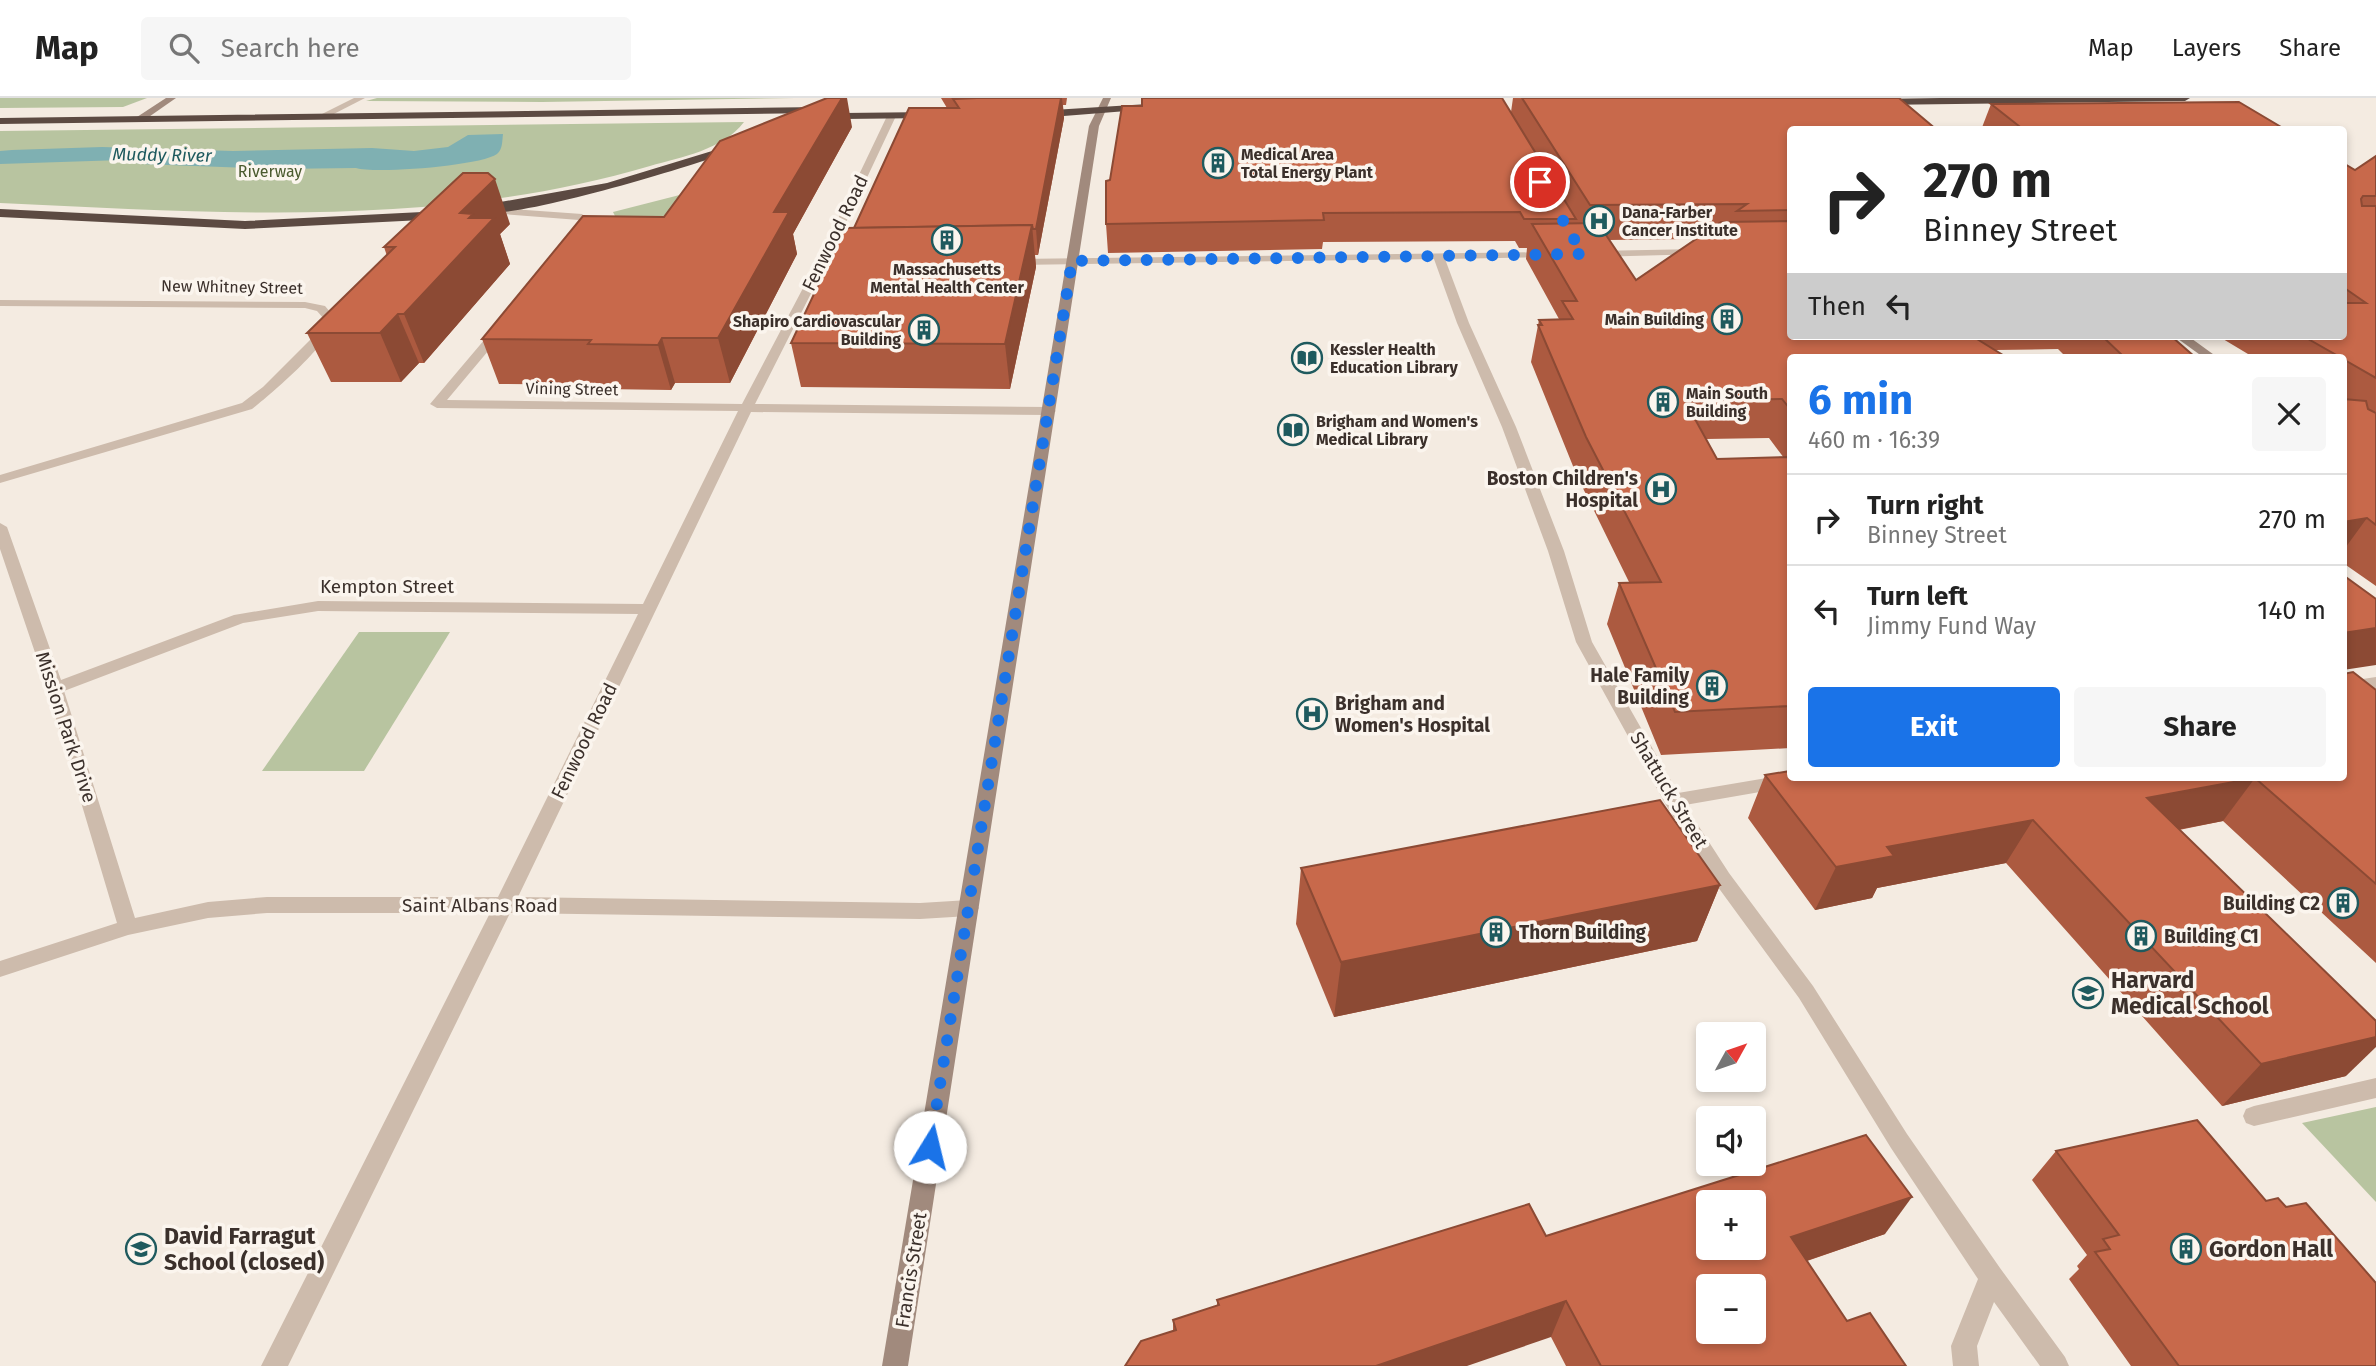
<!DOCTYPE html>
<html lang="en">
<head>
<meta charset="utf-8">
<style>
	:root { --surface:#fff; --page:#f6f6f6; --text:#222; --muted:#767676; --line:#e0e0e0; --accent:#1a73e8 }
	body { margin:0; font-family:"Fira Sans",sans-serif; background:var(--page); color:var(--text); height:100vh; display:flex; flex-direction:column; font-size:26px; white-space:nowrap }
	* { box-sizing:border-box; margin:0 }
	p { font-size:23px; color:var(--muted) }
	.icon { flex:none; width:38px; height:38px; fill:none; stroke:currentColor; stroke-width:2; stroke-linecap:round; stroke-linejoin:round }
	.map { position:relative; flex:1; overflow:hidden }
	.panel { position:absolute; left:1787px; top:256px; width:560px; height:427px; display:flex; flex-direction:column; background:var(--surface); border-radius:7px; box-shadow:0 4px 10px #0003 }
	.panel>* { flex:none }
	.top-card { position:absolute; left:1787px; top:28px; width:560px; height:214px; border-radius:7px; box-shadow:0 4px 10px #0003; background:#fff; color:var(--text); overflow:hidden }
	.needle { width:46px; rotate:50deg }
	.buttons { position:absolute; left:1696px; top:924px; display:grid; gap:14px }
	.buttons a { display:grid; place-items:center; width:70px; height:70px; border-radius:7px; background:var(--surface); box-shadow:0 4px 10px #0003; font-size:35px }
	.pin { position:absolute; display:grid; place-items:center; width:60px; height:60px; color:#fff; margin:-30px; border:4px solid #fff; border-radius:50%; box-shadow:0 2px 7px #0007 }
	.me { position:absolute; width:77px; margin:-38px; rotate:9deg; stroke-linejoin:round; filter:drop-shadow(0 0 5px #0008) }
	.turn { display:flex; align-items:center; gap:24px; height:147px; padding:0 21px; font-size:32px }
	.turn .icon { width:91px; height:91px; stroke-width:2.5 }
	.turn b { display:block; font-size:49px; line-height:60px }
	.then { display:flex; align-items:center; height:66px; padding:0 21px; background:#0003; gap:14px; font-size:26px }
	.round { display:grid; place-items:center; flex:none; width:74px; height:74px; border-radius:7px; background:var(--page) }
	.headline { display:flex; align-items:center; justify-content:space-between; height:119px; padding:0 21px }
	h1 { font-size:42px; font-weight:700; line-height:52px; color:var(--accent) }
	.primary-button { display:flex; gap:14px; margin-top:auto; padding:14px 21px }
	.primary-button a { flex:1; height:80px; border-radius:7px; background:var(--accent); color:#fff; font-size:28px; font-weight:700; line-height:80px; text-align:center }
	.primary-button a+a { background:var(--page); color:var(--text) }
	ul { padding:0; list-style:none }
	li { display:flex; align-items:center; gap:21px; height:91px; padding:0 21px; border-top:2px solid var(--line) }
	li div { flex:1 }
	li b { display:block; font-size:26px }
	li em { font-style:normal }
	header { display:flex; align-items:center; gap:42px; box-sizing:border-box; height:98px; padding:0 35px; background:var(--surface); border-bottom:2px solid var(--line) }
	header strong { font-size:33px }
	nav { display:flex; gap:38px; margin-inline-start:auto; font-size:24px }
	.search { width:490px; height:63px; background:var(--page); display:flex; align-items:center; gap:18px; box-sizing:border-box; padding:0 24px; border-radius:7px; color:var(--muted); font-size:26px }
	.map>svg:first-child { display:block }
	.green { fill:#b8c4a0 }
	.water { fill:#7fb0b2 }
	.lines { fill:none; stroke-linecap:round; stroke-linejoin:round }
	.street { fill:#cdbbac; fill-rule:evenodd }
	.secondary { fill:#a18a7d; fill-rule:evenodd }
	.highway { fill:#5c4a42; fill-rule:evenodd }
	.wall { fill:#ac5a40; fill-rule:evenodd }
	.shaded-wall { fill:#8c4a34 }
	.building { fill:#c8694b; stroke:#8c4a34; stroke-width:2; fill-rule:evenodd }
	.route { stroke:#1a73e8; stroke-width:12; stroke-dasharray:0 21.6 }
	.labels { text-anchor:middle; dominant-baseline:central; stroke-width:7; stroke-linejoin:round; paint-order:stroke }
	.far-poi-label { font-size:16px; font-weight:bold; fill:#3b302b; stroke:#fbf5ee; text-anchor:start }
	.far-park-label { font-size:16px; fill:#4a5a2e; stroke:#fbf5ee }
	.far-street-label { font-size:16px; fill:#3b302b; stroke:#fbf5ee }
	.far-water-label { font-size:18px; font-style:italic; fill:#1f5a5e; stroke:#fbf5ee }
	.street-label { font-size:19px; fill:#3b302b; stroke:#fbf5ee }
	.poi-label { font-size:19px; font-weight:bold; fill:#3b302b; stroke:#fbf5ee; text-anchor:end }
	.near-poi-label { font-size:23px; font-weight:bold; fill:#3b302b; stroke:#fbf5ee; text-anchor:start }
</style>
</head>
<body>
<header>
<strong>Map</strong>
<div class="search"><svg class="icon" aria-label="search" viewBox="0 0 24 24"><circle cx="10" cy="10" r="6"/><path d="M15 15l6 6"/></svg>Search here</div>
<nav><a>Map</a><a>Layers</a><a>Share</a></nav>
</header>
<div class="map">
<svg width="2376" height="1268" viewBox="0 0 2376 1268">
	<rect width="100%" height="100%" fill="#f4ebe1"/>
	<g class="green">
		<polygon points="0,0 147,0 123,9 0,10"/>
		<polygon points="377,0 795,0 542,4 366,3"/>
		<path d="M744,24c-21,28 -63,35 -94,44 -214,63 -431,47 -650,37v-72z"/>
		<polygon points="707,90 694,133 617,122 613,114"/>
		<polygon points="359,534 450,534 364,673 262,673"/>
		<polygon points="2376,1009 2376,1104 2302,1025"/>
	</g>
	<path class="water" d="M503,36c-1,7 0,15 -6,20 -17,12 -122,20 -141,14l-83,1 -132,-5 -19,-4 -122,4v-13l12,-1 90,-3 131,4 139,-3 42,3 34,-4 20,-12z"/>
	<g class="lines">
		<g class="street">
			<polygon points="354,0 365,0 324,21 316,19"/>
			<path d="M888,16l8,2 -64,136 -77,152 294,3 7,4 -7,4 -298,-3 -233,485 402,6 49,-3 7,3 3,5 -3,5 -7,3 -49,3 -410,-6 -222,453h-27l229,-453h-223l-59,5 -80,17 -128,42v-16l117,-38 -70,-235 -47,-139v-26l7,4 54,153 173,-65 84,-14 325,3 95,-193 -301,-3 -7,-4 66,-78 4,-1 6,4 -2,3 -57,68 295,4 80,-152zM318,513l320,3 -140,283h-231l-59,5 -73,16 -71,-227 179,-68z"/>
			<polygon points="481,109 582,116 591,125 583,139 579,140 574,137 581,125 579,122 477,114 476,112"/>
			<polygon points="1699,151 1703,152 1703,156 1594,159 1589,156 1594,153"/>
			<polygon points="1553,154 1554,156 1549,159 1445,161 1469,225 1516,329 1564,453 1592,544 1678,695 1790,676 1790,679 1821,679 1818,684 1812,685 1685,707 1729,775 1813,888 1907,1036 2000,1170 2065,1259 2069,1268 2040,1268 1994,1204 1977,1248 1979,1268 1953,1268 1951,1248 1978,1181 1891,1050 1799,900 1715,785 1666,707 1576,544 1548,453 1502,329 1457,225 1434,161 1013,167 1007,164 1013,161"/>
			<path d="M0,202l305,2 20,4 11,13c-7,25 -62,73 -84,90l-252,74v-8l242,-72 21,-16 58,-58 3,-10 -7,-8 -12,-3 -305,-2z"/>
			<polygon points="2376,579 2376,591 2343,596 2343,584"/>
			<polygon points="2376,980 2376,1000 2254,1028 2246,1025 2243,1018 2246,1011 2254,1008"/>
		</g>
		<g class="secondary">
			<polygon points="166,0 176,0 143,23 137,23 137,19"/>
			<polygon points="1103,0 1111,0 1099,28 908,1268 882,1268 1089,28"/>
			<polygon points="2174,238 2188,238 2217,259 2203,259"/>
		</g>
		<g class="highway">
			<polygon points="1940,0 2190,0 2185,3 1877,7 1872,4 1877,1"/>
			<polygon points="1148,6 1153,9 1152,11 1051,19 1037,19 1032,16 1037,13"/>
			<polygon points="820,9 843,15 932,14 937,17 932,20 843,21 819,15 0,26 0,20"/>
			<path d="M735,46l6,3 -2,2c-35,13 -244,79 -267,61l6,-4 129,-23z"/>
			<polygon points="0,111 245,123 442,113 448,117 442,121 245,131 0,119"/>
		</g>
	</g>
	<g class="wall">
		<polygon points="941,0 1067,0 1066,7 1063,7 1064,20 1038,157 1035,157 1036,169 1010,291 801,289 791,245 854,130 947,10"/>
		<path d="M1513,0h386l-109,32v206h381l24,21h-129l-8,-8 -63,1 -205,7v391l-129,7 -54,-131 12,-41 10,-1 -52,-106 -46,-114 8,-42 20,-1 -33,-60 1,-11h-8l-4,-7 -192,1 -1,7 -214,4 -2,-29 4,-44 32,-74 369,6zM1696,141l-60,41 -27,-40zM1769,340l15,20 -67,1 -11,-20z"/>
		<polygon points="1991,6 2286,32 1981,32"/>
		<polygon points="852,29 793,136 797,156 730,285 675,285 671,292 603,291 602,287 499,286 482,241 664,119"/>
		<polygon points="2376,58 2376,488 2343,465 2343,259 2253,259 2223,241 2224,238 2343,238 2343,65 2355,72"/>
		<polygon points="510,126 500,136 510,166 424,265 419,265 401,284 331,284 307,235 387,158 384,149"/>
		<polygon points="2376,592 2376,865 2223,723 2179,732 2346,978 2222,1008 2006,765 1877,790 1872,800 1815,812 1748,720 1765,677"/>
		<polygon points="1301,770 1720,787 1697,843 1334,919 1296,826"/>
		<polygon points="2056,1053 2376,1268 2131,1268 2069,1181 2079,1171 2077,1168 2087,1157 2032,1082"/>
		<polygon points="1885,1136 1807,1163 1847,1223 1906,1268 1566,1268 1551,1239 1173,1233 1173,1222 1217,1208 1217,1202 1546,1138"/>
	</g>
	<g class="shaded-wall">
		<polygon points="842,0 847,0 852,29 793,136 797,156 730,285 718,240 774,114"/>
		<polygon points="1061,0 1062,0 1064,20 1038,157 1036,131"/>
		<polygon points="495,81 510,126 500,136 510,166 424,265 404,216 460,115"/>
		<polygon points="1032,127 1036,169 1010,291 1005,246"/>
		<polygon points="398,216 419,265 401,284 380,235"/>
		<polygon points="662,240 675,285 671,292 658,247"/>
		<polygon points="2367,420 2343,453 2343,424"/>
		<polygon points="2376,530 2376,567 2343,572 2343,535"/>
		<polygon points="2255,680 2223,723 2118,743 2147,700"/>
		<polygon points="2033,722 2006,765 1877,790 1872,800 1815,812 1836,769 1887,749"/>
		<polygon points="1720,787 1697,843 1334,919 1341,864"/>
		<polygon points="2376,939 2376,949 2346,978 2222,1008 2261,966"/>
		<polygon points="1912,1099 1885,1136 1768,1176 1791,1139"/>
		<polygon points="1566,1203 1551,1239 1467,1268 1376,1268"/>
	</g>
	<g class="building">
		<polygon points="827,0 842,0 774,114 789,114 718,240 662,240 658,247 588,246 591,242 482,241 583,118 664,119 720,43"/>
		<polygon points="977,0 1061,0 1036,131 1033,131 1032,127 854,130 909,10 959,10 953,1"/>
		<polygon points="1142,0 1502,0 1576,121 1524,121 1520,114 1323,115 1324,122 1106,126 1106,83 1110,82 1122,8 1142,8"/>
		<polygon points="1522,0 1899,0 1937,32 1790,32 1790,112 1737,113 1747,106 1590,107"/>
		<polygon points="2239,4 2286,32 2024,32 1991,6"/>
		<polygon points="2376,58 2376,98 2363,98 2361,101 2362,108 2376,108 2376,280 2343,261 2343,259 2340,259 2303,238 2343,238 2343,205 2366,205 2343,189 2343,65 2355,72"/>
		<polygon points="463,75 488,75 495,81 460,115 473,116 469,120 494,120 404,216 398,216 380,235 307,235 395,149 384,149"/>
		<polygon points="1790,123 1790,238 1972,238 2006,259 1790,259 1790,311 1782,301 1685,303 1717,361 1790,359 1790,608 1675,614 1619,485 1661,484 1586,339 1538,227 1542,227 1539,222 1573,221 1562,203 1577,203 1532,126 1598,125 1636,182 1721,124"/>
		<polygon points="1032,127 1005,246 791,245 845,130"/>
		<polygon points="2102,238 2171,238 2195,259 2124,259"/>
		<polygon points="2343,301 2366,303 2368,311 2376,315 2376,427 2367,420 2343,424"/>
		<polygon points="2343,477 2376,501 2376,530 2343,535"/>
		<polygon points="2353,574 2376,592 2376,786 2255,680 2147,700 2376,923 2376,939 2261,966 2033,722 1887,749 1894,758 1836,769 1765,677 1790,673 1790,679 2343,679 2343,576"/>
		<polygon points="1660,702 1720,787 1341,864 1301,770"/>
		<polygon points="2197,1022 2266,1103 2278,1100 2286,1109 2306,1105 2376,1185 2376,1268 2179,1268 2095,1154 2110,1151 2103,1141 2119,1137 2056,1053"/>
		<path d="M1866,1037l46,62 -121,40 56,84 23,-8 36,53h-305l-35,-65 -190,65h-251l16,-25 35,-11 -3,-10 46,-15 -2,-5 312,-96 17,32zM1708,1104h46v46h-46zM1708,1188h46v46h-46z"/>
	</g>
	<g class="lines">
		<polyline class="route" points="930,1049 1072,163 1583,156 1540,84"/>
	</g>
	<defs>
		<g id="building-ring" transform="scale(1.575)"><circle r="9.5" fill="#fbf5ee" stroke="#1f5a5e" stroke-width="1.5"/><path d="M-4-6H4V6H1V3H-1V6H-4ZM-2.5-4.3h1.7v1.8h-1.7ZM.8-4.3h1.7v1.8H.8ZM-2.5-1h1.7V.8h-1.7ZM.8-1h1.7V.8H.8Z" fill="#1f5a5e"/></g>
		<g id="hospital-ring" transform="scale(1.575)"><circle r="9.5" fill="#fbf5ee" stroke="#1f5a5e" stroke-width="1.5"/><path d="M-5-5h3v3.5h4V-5h3V5h-3V1.5h-4V5h-3Z" fill="#1f5a5e"/></g>
		<g id="library-ring" transform="scale(1.575)"><circle r="9.5" fill="#fbf5ee" stroke="#1f5a5e" stroke-width="1.5"/><path d="M-6-4Q-3-5.5-.7-3.5V5Q-3 3-6 4ZM6-4Q3-5.5 .7-3.5V5Q3 3 6 4Z" fill="#1f5a5e"/></g>
		<g id="university-ring" transform="scale(1.575)"><circle r="9.5" fill="#fbf5ee" stroke="#1f5a5e" stroke-width="1.5"/><path d="M0-5L7-2L0 1L-7-2ZM-4 1L0 2.5L4 1V4Q0 6-4 4Z" fill="#1f5a5e"/></g>
		<g id="school-ring" transform="scale(1.575)"><circle r="9.5" fill="#fbf5ee" stroke="#1f5a5e" stroke-width="1.5"/><path d="M0-5L7-2L0 1L-7-2ZM-4 1L0 2.5L4 1V4Q0 6-4 4Z" fill="#1f5a5e"/></g>
	</defs>
	<g fill-rule="evenodd">
		<use href="#building-ring" x="1218" y="65"/>
		<use href="#hospital-ring" x="1599" y="123"/>
		<use href="#building-ring" x="947" y="142"/>
		<use href="#building-ring" x="1727" y="221"/>
		<use href="#building-ring" x="924" y="232"/>
		<use href="#library-ring" x="1307" y="260"/>
		<use href="#building-ring" x="1663" y="304"/>
		<use href="#library-ring" x="1293" y="332"/>
		<use href="#hospital-ring" x="1661" y="391"/>
		<use href="#building-ring" x="1712" y="588"/>
		<use href="#hospital-ring" x="1312" y="616"/>
		<use href="#building-ring" x="2343" y="805"/>
		<use href="#building-ring" x="1496" y="834"/>
		<use href="#building-ring" x="2141" y="838"/>
		<use href="#university-ring" x="2088" y="895"/>
		<use href="#school-ring" x="141" y="1151"/>
		<use href="#building-ring" x="2186" y="1151"/>
	</g>
	<g class="labels">
		<g class="far-poi-label">
			<text x="1241" y="56">Medical Area<tspan x="1241" dy="18">Total Energy Plant</tspan></text>
			<text x="1622" y="114">Dana-Farber<tspan x="1622" dy="18">Cancer Institute</tspan></text>
			<text x="947" y="171" text-anchor="middle">Massachusetts<tspan x="947" dy="18">Mental Health Center</tspan></text>
			<text x="1704" y="221" text-anchor="end">Main Building</text>
			<text x="901" y="223" text-anchor="end">Shapiro Cardiovascular<tspan x="901" dy="18">Building</tspan></text>
			<text x="1330" y="251">Kessler Health<tspan x="1330" dy="18">Education Library</tspan></text>
			<text x="1686" y="295">Main South<tspan x="1686" dy="18">Building</tspan></text>
			<text x="1316" y="323">Brigham and Women's<tspan x="1316" dy="18">Medical Library</tspan></text>
		</g>
		<g class="far-park-label">
			<text x="270" y="73">Riverway</text>
		</g>
		<g class="far-street-label">
			<text transform="translate(232 189) rotate(1)">New Whitney Street</text>
			<text transform="translate(572 291) rotate(1)">Vining Street</text>
		</g>
		<g class="far-water-label">
			<text transform="translate(162 57) rotate(1)">Muddy River</text>
		</g>
		<g class="street-label">
			<text transform="translate(835 135) rotate(-64)">Fenwood Road</text>
			<text x="387" y="488">Kempton Street</text>
			<text transform="translate(66 629) rotate(72)">Mission Park Drive</text>
			<text transform="translate(584 643) rotate(-64)">Fenwood Road</text>
			<text transform="translate(1669 692) rotate(59)">Shattuck Street</text>
			<text x="480" y="807">Saint Albans Road</text>
			<text transform="translate(911 1172) rotate(-81)">Francis Street</text>
		</g>
		<g class="poi-label">
			<text x="1638" y="380">Boston Children's<tspan x="1638" dy="22">Hospital</tspan></text>
			<text x="1689" y="577">Hale Family<tspan x="1689" dy="22">Building</tspan></text>
			<text x="1335" y="605" text-anchor="start">Brigham and<tspan x="1335" dy="22">Women's Hospital</tspan></text>
			<text x="2320" y="805">Building C2</text>
			<text x="1519" y="834" text-anchor="start">Thorn Building</text>
			<text x="2164" y="838" text-anchor="start">Building C1</text>
		</g>
		<g class="near-poi-label">
			<text x="2111" y="882">Harvard<tspan x="2111" dy="26">Medical School</tspan></text>
			<text x="164" y="1138">David Farragut<tspan x="164" dy="26">School (closed)</tspan></text>
			<text x="2209" y="1151">Gordon Hall</text>
		</g>
	</g>
</svg>
<div class="buttons">
<a><svg class="needle" viewBox="-14 -14 28 28"><path d="M0-13l5 13h-10z" fill="#e53935"/><path d="M0 13l5-13h-10z" fill="#767676"/></svg></a>
<a><svg class="icon" aria-label="sound" viewBox="0 0 24 24"><path d="M4 9h4l5-4v14l-5-4H4zM17 9q2 3 0 6"/></svg></a>
<a>+</a>
<a>−</a>
</div>
<div class="pin" style="left:1540px;top:84px;background:#d93025"><svg class="icon" aria-label="arrive" viewBox="0 0 24 24"><path d="M6 21V4h12l-3 4 3 4H6"/></svg></div>
<svg class="me" style="left:930px;top:1049px" viewBox="-20 -20 40 40"><circle r="19" fill="#fff"/><path d="M0-13L10 11 0 6-10 11z" fill="#1a73e8"/></svg>
<div class="top-card">
<div class="turn"><svg class="icon" aria-label="right" viewBox="0 0 24 24"><path d="M7 20v-9h11M14 6l5 5-5 5"/></svg><div><b>270 m</b>Binney Street</div></div>
<div class="then">Then<svg class="icon" aria-label="left" viewBox="0 0 24 24"><path d="M17 20v-9H6M10 6l-5 5 5 5"/></svg></div>
</div>
<section class="panel">
<div class="headline"><div><h1>6 min</h1><p>460 m · 16:39</p></div><a class="round"><svg class="icon" aria-label="close" viewBox="0 0 24 24"><path d="M6 6l12 12M18 6L6 18"/></svg></a></div>
<ul>
<li><svg class="icon" aria-label="right" viewBox="0 0 24 24"><path d="M7 20v-9h11M14 6l5 5-5 5"/></svg><div><b>Turn right</b><p>Binney Street</p></div><em>270 m</em></li>
<li><svg class="icon" aria-label="left" viewBox="0 0 24 24"><path d="M17 20v-9H6M10 6l-5 5 5 5"/></svg><div><b>Turn left</b><p>Jimmy Fund Way</p></div><em>140 m</em></li>
</ul>
<div class="primary-button"><a>Exit</a><a>Share</a></div>
</section>
</div>
</body>
</html>
